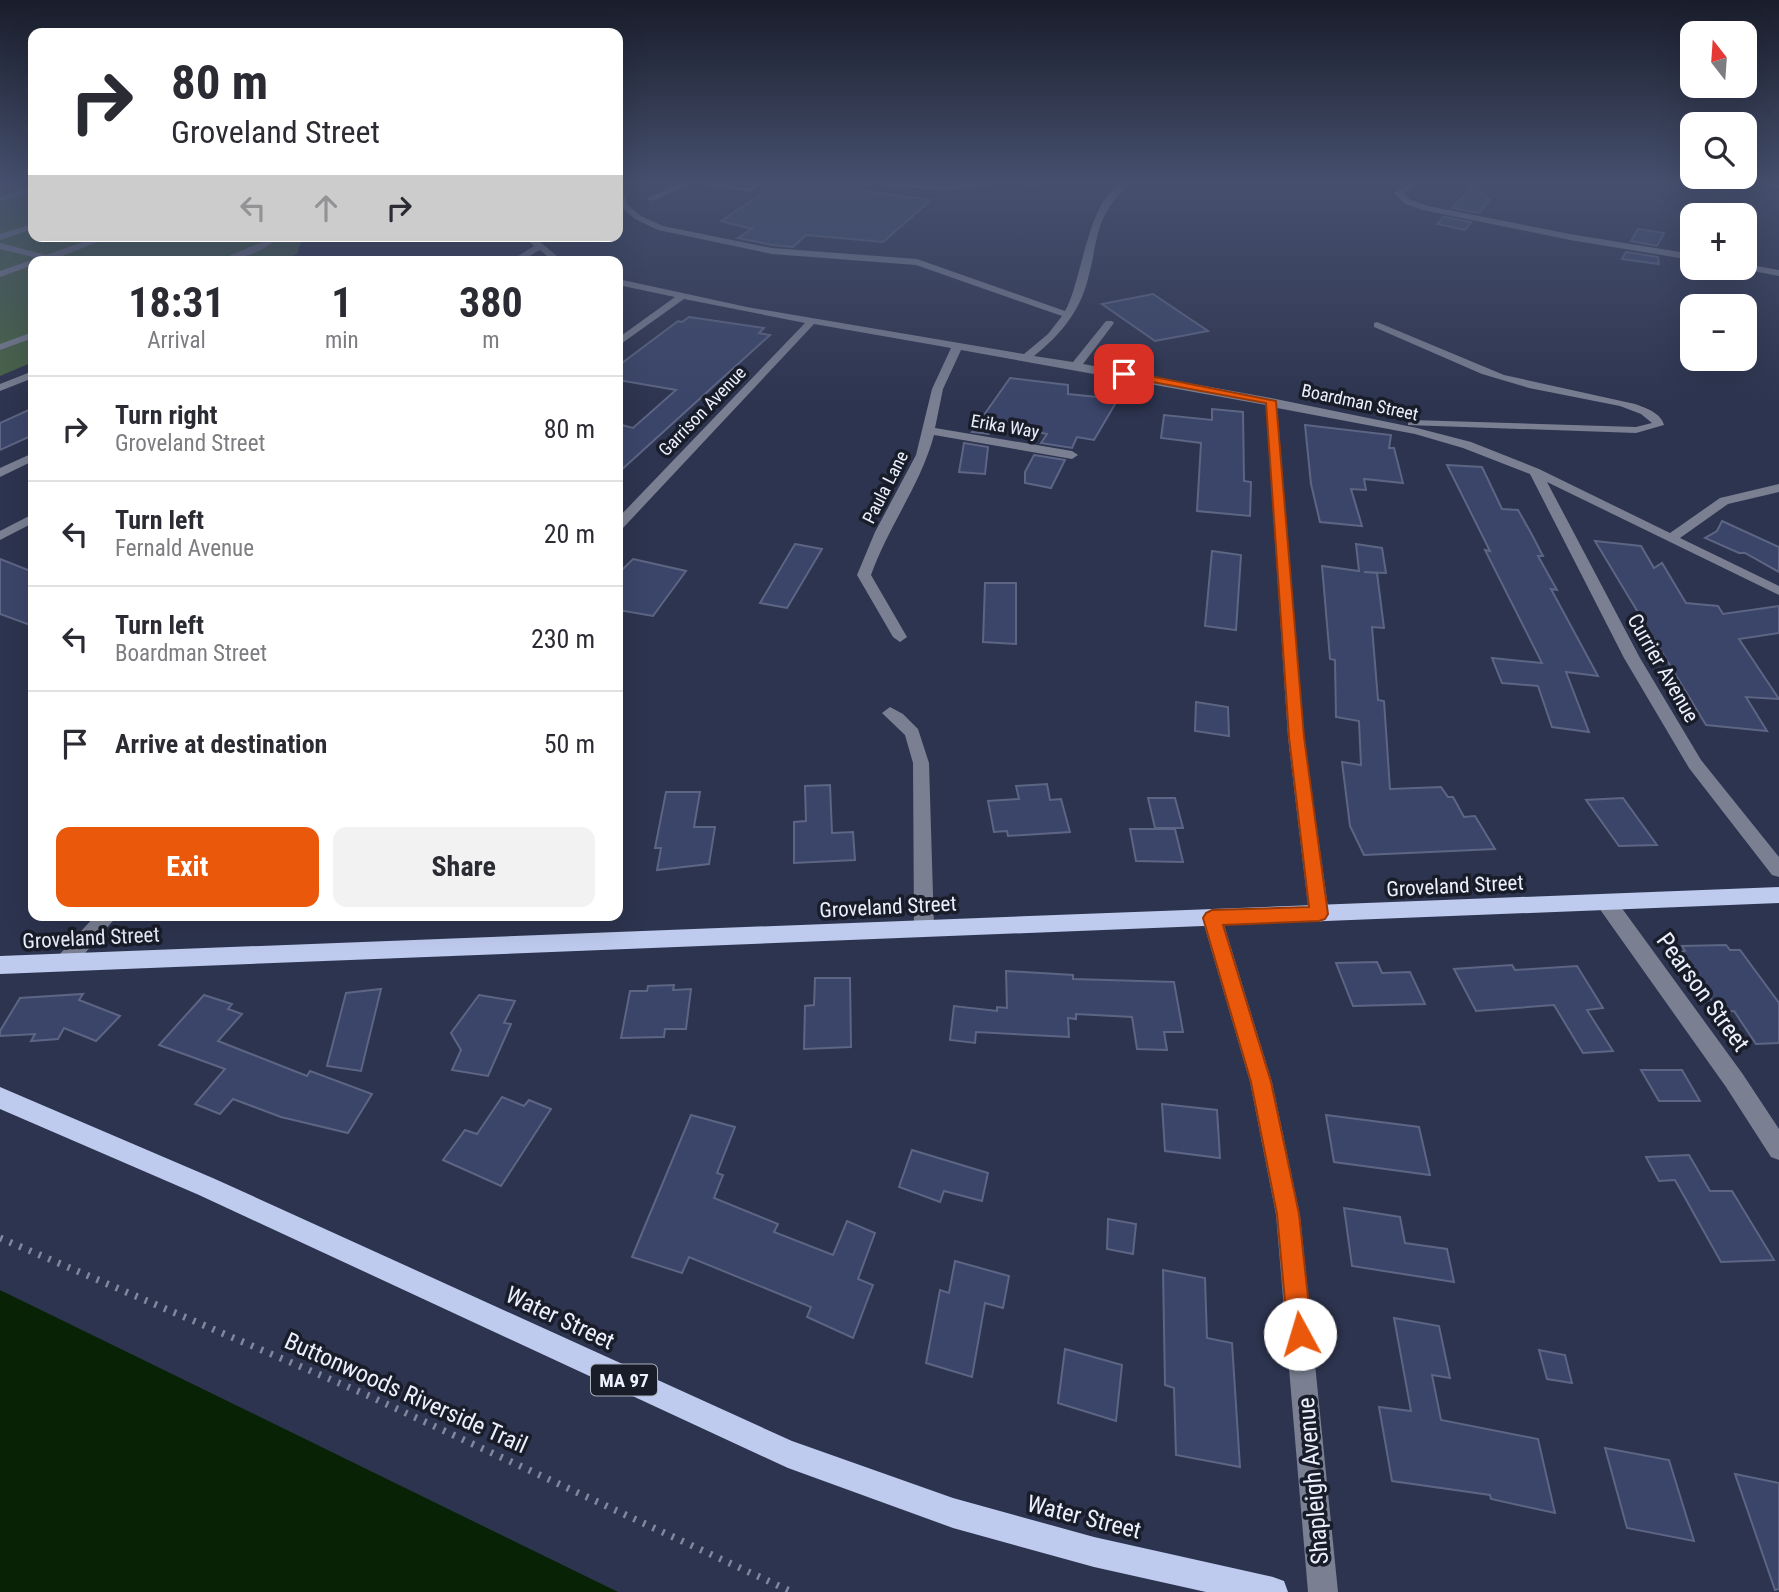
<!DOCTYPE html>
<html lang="en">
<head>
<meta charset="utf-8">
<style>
	:root { --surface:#fff; --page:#f2f2f3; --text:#2b2b33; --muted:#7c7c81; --line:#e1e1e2; --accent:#ea580c }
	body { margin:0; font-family:"Roboto Condensed",sans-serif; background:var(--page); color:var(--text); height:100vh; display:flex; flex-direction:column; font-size:26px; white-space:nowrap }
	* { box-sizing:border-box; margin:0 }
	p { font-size:23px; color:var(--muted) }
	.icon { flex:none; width:38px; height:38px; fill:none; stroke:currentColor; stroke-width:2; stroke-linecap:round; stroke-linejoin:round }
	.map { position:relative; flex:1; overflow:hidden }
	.drawer { position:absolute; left:28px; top:256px; width:595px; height:665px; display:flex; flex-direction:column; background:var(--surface); border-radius:14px; box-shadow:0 7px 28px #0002 }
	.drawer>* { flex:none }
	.guide { position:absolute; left:28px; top:28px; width:595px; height:214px; border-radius:14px; box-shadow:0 7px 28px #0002; background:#fff; color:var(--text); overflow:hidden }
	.needle { width:46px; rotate:343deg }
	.fabs { position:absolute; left:1680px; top:21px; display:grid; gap:14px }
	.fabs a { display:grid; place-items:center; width:77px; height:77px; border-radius:14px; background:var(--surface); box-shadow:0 7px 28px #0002; font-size:35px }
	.pin { position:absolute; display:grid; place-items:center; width:60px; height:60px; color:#fff; margin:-30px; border-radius:14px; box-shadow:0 4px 10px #0006 }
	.me { position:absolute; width:77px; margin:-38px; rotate:354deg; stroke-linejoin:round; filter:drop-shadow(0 0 5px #0008) }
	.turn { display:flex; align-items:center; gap:24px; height:147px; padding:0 28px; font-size:32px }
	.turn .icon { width:91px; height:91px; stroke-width:2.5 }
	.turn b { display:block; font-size:49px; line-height:60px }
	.lanes { display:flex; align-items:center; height:66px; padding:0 28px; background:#0003; justify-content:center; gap:35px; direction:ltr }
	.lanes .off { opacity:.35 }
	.eta { display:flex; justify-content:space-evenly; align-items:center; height:119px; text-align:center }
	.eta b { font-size:42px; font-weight:700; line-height:49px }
	.action { display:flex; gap:14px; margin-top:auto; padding:14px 28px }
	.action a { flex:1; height:80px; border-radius:14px; background:var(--accent); color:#fff; font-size:28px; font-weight:700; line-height:80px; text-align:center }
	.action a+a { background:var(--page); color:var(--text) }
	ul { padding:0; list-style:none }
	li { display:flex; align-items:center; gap:21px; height:105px; padding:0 28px; border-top:2px solid var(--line) }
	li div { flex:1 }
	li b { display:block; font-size:26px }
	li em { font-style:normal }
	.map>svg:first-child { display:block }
	.green { fill:#486444 }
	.water { fill:#082205 }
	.building { fill:#3b4569; stroke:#5c6583; stroke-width:2 }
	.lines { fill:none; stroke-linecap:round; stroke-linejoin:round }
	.path-far1 { stroke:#81879c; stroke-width:2; stroke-dasharray:1 2.5; stroke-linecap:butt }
	.path { stroke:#81879c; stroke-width:7; stroke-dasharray:2.5 8; stroke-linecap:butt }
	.minor { fill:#7a8092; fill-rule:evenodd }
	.major { fill:#becaee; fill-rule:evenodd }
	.route { fill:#ea580c; stroke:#983908; stroke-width:2 }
	.labels { text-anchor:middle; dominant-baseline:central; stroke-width:7; stroke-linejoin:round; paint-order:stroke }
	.far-street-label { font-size:18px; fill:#ebf0fe; stroke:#191d29 }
	.shield { fill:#191d29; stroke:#acb1be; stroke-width:2 }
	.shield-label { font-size:19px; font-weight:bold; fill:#ebf0fe }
	.street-label { font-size:21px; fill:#ebf0fe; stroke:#191d29 }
	.near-street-label { font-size:24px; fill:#ebf0fe; stroke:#191d29 }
</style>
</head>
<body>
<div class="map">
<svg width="1779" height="1592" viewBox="0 0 1779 1592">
	<rect width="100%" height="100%" fill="#2d344f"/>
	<polygon class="green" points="0,183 33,183 33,236 303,236 297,254 281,261 33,261 33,362 0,376"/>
	<polygon class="water" points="0,1290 618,1592 0,1592"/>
	<g class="building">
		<polygon points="778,183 812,184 931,200 883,242 806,235 793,247 772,245 738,238 752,229 721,221"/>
		<polygon points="1473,187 1490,200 1479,213 1452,208"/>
		<polygon points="1444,217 1471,222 1465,230 1437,224"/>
		<polygon points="1638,229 1664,233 1657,246 1631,241"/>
		<polygon points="1626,252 1658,257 1659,264 1622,259"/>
		<polygon points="1153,294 1208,331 1155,341 1102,304"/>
		<polygon points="689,317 764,328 759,333 770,335 618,473 618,424 633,428 676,390 618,380 618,366 678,321 682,322"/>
		<polygon points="1010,378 1068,385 1068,394 1118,399 1094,440 1077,437 1072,448 1041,443 1047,434 990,423 989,434 972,432"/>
		<polygon points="33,408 33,435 0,450 0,423"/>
		<polygon points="1212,409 1243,412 1244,481 1251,482 1250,516 1197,511 1201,443 1161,438 1164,415 1212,420"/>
		<polygon points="1305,425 1391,435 1389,448 1394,448 1403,483 1364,479 1366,490 1351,489 1362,526 1320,522 1311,484"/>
		<polygon points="964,443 988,447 985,474 959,472"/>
		<polygon points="1034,455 1065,460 1051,488 1025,483 1025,472"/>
		<polygon points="1447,465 1482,467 1502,509 1518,510 1531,533 1543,556 1538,556 1557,590 1551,589 1598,676 1566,672 1589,732 1552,727 1538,686 1502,683 1492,658 1542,663 1485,550 1490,551"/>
		<polygon points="1722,521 1779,547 1779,572 1745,553 1739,553 1705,538 1717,531"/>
		<polygon points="1595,541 1641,546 1654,568 1662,563 1686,603 1718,606 1723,614 1779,606 1779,633 1739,639 1779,699 1746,697 1767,731 1706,725"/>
		<polygon points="795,544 822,549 787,608 760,603"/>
		<polygon points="1356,544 1382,548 1386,573 1364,572 1377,573 1384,628 1372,627 1378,700 1384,701 1390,789 1441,787 1448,797 1453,797 1464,817 1475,816 1495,849 1364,855 1350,826 1342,762 1361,765 1359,721 1336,717 1335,660 1330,659 1322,566 1359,571"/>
		<polygon points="1212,551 1241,555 1236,630 1205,626"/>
		<polygon points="0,559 33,572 33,626 0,614"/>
		<polygon points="633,559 686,571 653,616 618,610 618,574"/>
		<polygon points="985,583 1016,583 1016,644 983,642"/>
		<polygon points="1196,702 1228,707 1229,736 1195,731"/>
		<polygon points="1047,784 1050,800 1061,799 1070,832 1008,836 1007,831 994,832 988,801 1019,799 1016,786"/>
		<polygon points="830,785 832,833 853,832 855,860 794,863 794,822 806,821 805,786"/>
		<polygon points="666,792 700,792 694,827 715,827 709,864 657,870 661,848 655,848"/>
		<polygon points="1148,798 1175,798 1183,828 1155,828"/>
		<polygon points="1623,798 1657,845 1619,846 1586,800"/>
		<polygon points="1130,829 1175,829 1183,862 1136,861"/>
		<polygon points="1726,945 1730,950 1740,950 1779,1003 1779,1043 1756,1044 1734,1011 1720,1012 1678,952 1685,951 1682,946"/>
		<polygon points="1377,962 1382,973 1410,972 1425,1004 1353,1006 1336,963"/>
		<polygon points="1512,965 1515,970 1577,966 1603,1008 1587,1010 1613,1051 1583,1053 1554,1005 1476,1011 1454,969"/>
		<polygon points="1006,971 1073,975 1073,979 1174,982 1183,1032 1164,1032 1167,1050 1137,1049 1132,1017 1076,1014 1076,1019 1068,1018 1069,1037 976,1032 975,1043 950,1040 954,1006 997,1011 997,1007 1007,1008"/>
		<polygon points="815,978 850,978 851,1047 804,1049 805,1006 814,1005"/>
		<polygon points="674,985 673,990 691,989 686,1029 665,1029 664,1037 621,1038 630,991 647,991 648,986"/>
		<polygon points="381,989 361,1071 327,1066 346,993"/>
		<polygon points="83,994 79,1000 120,1016 96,1041 64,1028 58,1039 31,1041 35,1034 0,1036 0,1031 20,998"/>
		<polygon points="204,995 232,1004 228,1009 242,1014 218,1041 307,1076 310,1071 372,1094 348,1133 281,1117 233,1099 220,1114 195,1104 225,1069 159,1045"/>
		<polygon points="479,995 515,1001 504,1023 511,1024 488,1076 452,1070 461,1050 451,1033"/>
		<polygon points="1641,1070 1682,1070 1700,1101 1659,1101"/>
		<polygon points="502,1097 524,1106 529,1100 551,1109 501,1186 443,1160 465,1130 477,1134"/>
		<polygon points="1162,1104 1217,1110 1220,1158 1165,1151"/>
		<polygon points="691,1115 735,1127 717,1173 723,1175 714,1198 778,1224 774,1232 833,1255 847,1221 875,1233 858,1279 873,1285 853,1338 807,1317 811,1307 689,1257 682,1273 632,1257"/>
		<polygon points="1326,1115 1419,1127 1430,1175 1334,1162"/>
		<polygon points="912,1150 988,1173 982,1201 944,1191 940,1202 899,1187"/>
		<polygon points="1689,1155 1710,1191 1732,1191 1774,1260 1721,1262 1675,1180 1659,1181 1646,1157"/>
		<polygon points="1344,1208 1400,1217 1405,1243 1447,1249 1454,1282 1352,1266"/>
		<polygon points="1108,1219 1136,1224 1133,1254 1107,1249"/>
		<polygon points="955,1261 1009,1276 1003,1308 985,1303 972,1377 926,1363 940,1290 949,1293"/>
		<polygon points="1163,1270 1205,1278 1207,1338 1232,1343 1240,1467 1176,1455 1174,1388 1165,1385"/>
		<polygon points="1394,1318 1439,1326 1450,1378 1432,1375 1441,1420 1538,1439 1555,1513 1491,1499 1490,1495 1392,1481 1379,1407 1411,1411"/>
		<polygon points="1065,1349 1122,1365 1116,1421 1058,1403"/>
		<polygon points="1539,1350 1565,1355 1572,1383 1547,1379"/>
		<polygon points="1605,1448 1669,1460 1694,1541 1627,1528"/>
		<polygon points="1735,1474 1779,1483 1779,1589 1775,1590"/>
	</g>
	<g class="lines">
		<polyline class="path-far1" points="1016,188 1042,183"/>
		<polyline class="path" points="0,1238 367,1395 792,1592"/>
		<g class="minor">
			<path d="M618,183h8l-2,9 4,13 13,11 22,10 109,22 145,11 148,52c18,-30 24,-128 65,-128 -39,38 -30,56 -44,103 -9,29 -29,52 -52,70l39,6 33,-41h6l2,2 -31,41 188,34 146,30 54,14 68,27 131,64 50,-35 59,-14v8l-51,12 -48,34 99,48v9l-232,-113 93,176 61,102 78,97v20l-7,-2 -83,-107 -65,-110 -94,-184 -67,-26 -48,-14 -138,-26 27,329 25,177 -3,6 -7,2 -7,-2 -3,-6 -21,-177 -22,-332 -305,-55 -18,39 -8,39 137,23 6,4 -6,4 -138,-24c-13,49 -46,92 -63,140l36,62 -7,5 -7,-5 -36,-62 18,-43 41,-77 16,-66 19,-41 -137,-24 -191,204 -5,1v-11l187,-195 -121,-24 -66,47v-8l57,-41 -57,-12v-6l129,28 277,47 24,-20 14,-18 -146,-51 -144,-11 -114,-24 -23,-11 -13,-11 -4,-8z"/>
			<polygon points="680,183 690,183 653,201 646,199"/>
			<polygon points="716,183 749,188 756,183 765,183 750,192 702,184"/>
			<polygon points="844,183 943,186 1005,183 943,190"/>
			<polygon points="1411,183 1421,183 1403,193 1411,200 1428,206 1570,234 1692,254 1692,260 1570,240 1423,210 1405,204 1394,193"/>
			<polygon points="1762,183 1779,184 1779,188 1763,185"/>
			<polygon points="33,187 33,191 0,201 0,197"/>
			<polygon points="33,224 33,229 0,240 0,234"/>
			<polygon points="100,236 113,236 52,260 33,261 33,265 0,277 0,271 37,258 0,249 0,243 46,255"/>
			<path d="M270,236h9c-12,16 -43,25 -62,25l50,-21z"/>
			<polygon points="523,236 533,236 563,261 553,261 540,250 521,261 510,261 534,246"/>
			<polygon points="1745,264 1779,270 1779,276 1742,269"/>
			<path d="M1377,322l127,53 131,29c11,4 26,9 29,21l-28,8 -228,-8v-4l4,-1 224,7 16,-4 -11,-9 -21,-8 -91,-18 -47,-14 -108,-47v-4z"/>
			<polygon points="33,332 33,338 0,350 0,344"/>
			<polygon points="33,371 33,378 0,391 0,384"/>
			<polygon points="33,453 33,461 0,477 0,468"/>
			<polygon points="33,514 33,523 0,540 0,531"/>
			<polygon points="890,707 903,714 918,729 929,763 934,928 931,934 924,936 917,934 914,928 913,763 905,735 882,713"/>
			<polygon points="1606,894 1613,896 1742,1073 1779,1129 1779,1160 1771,1157 1726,1087 1599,908 1596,902 1599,896"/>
			<polygon points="1212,910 1219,912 1222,918 1272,1082 1300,1215 1338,1592 1308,1592 1276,1215 1250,1082 1202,918 1205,912"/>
			<polygon points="96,915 118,915 73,967 66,970 59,967 56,961 59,955"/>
		</g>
		<g class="major">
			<polygon points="1779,887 1779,903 0,974 0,956"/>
			<polygon points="0,1087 215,1179 792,1441 953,1498 1094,1537 1273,1577 1284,1581 1288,1592 1206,1592 1094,1567 953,1528 788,1468 199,1195 0,1109"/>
		</g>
	</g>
	<linearGradient id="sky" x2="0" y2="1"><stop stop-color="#191d2b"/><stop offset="0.45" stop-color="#46506e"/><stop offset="1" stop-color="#46506e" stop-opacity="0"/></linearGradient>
	<rect width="1779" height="406" fill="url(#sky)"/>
	<polygon class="route" points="1124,371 1276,401 1304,737 1328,914 1325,919 1319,921 1223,925 1271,1082 1299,1214 1312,1334 1308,1343 1300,1346 1291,1343 1288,1334 1277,1214 1251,1082 1203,918 1206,913 1212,910 1309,907 1289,737 1266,403 1120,376 1120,372"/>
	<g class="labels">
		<g class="far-street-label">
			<text transform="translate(1360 402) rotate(12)">Boardman Street</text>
			<text transform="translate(702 411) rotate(-46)">Garrison Avenue</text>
			<text transform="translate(1005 426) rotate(10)">Erika Way</text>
			<text transform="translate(885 487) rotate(-63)">Paula Lane</text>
		</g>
		<rect class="shield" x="591" y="1364.5" width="66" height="31" rx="5"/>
		<g class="shield-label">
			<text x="624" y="1380">MA 97</text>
		</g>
		<g class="street-label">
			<text transform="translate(1663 668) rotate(60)">Currier Avenue</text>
			<text transform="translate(1455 886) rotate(-3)">Groveland Street</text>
			<text transform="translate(888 907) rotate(-3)">Groveland Street</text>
			<text transform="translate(91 938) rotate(-3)">Groveland Street</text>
		</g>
		<g class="near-street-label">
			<text transform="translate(1703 992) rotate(54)">Pearson Street</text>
			<text transform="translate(560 1318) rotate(25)">Water Street</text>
			<text transform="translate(406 1393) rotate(24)">Buttonwoods Riverside Trail</text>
			<text transform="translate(1313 1481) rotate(-95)">Shapleigh Avenue</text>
			<text transform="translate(1084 1517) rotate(14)">Water Street</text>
		</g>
	</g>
</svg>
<div class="fabs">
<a><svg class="needle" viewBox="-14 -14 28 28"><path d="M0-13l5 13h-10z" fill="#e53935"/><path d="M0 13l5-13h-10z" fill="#7c7c81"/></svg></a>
<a><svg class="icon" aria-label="search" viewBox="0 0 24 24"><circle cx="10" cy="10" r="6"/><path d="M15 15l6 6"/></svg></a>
<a>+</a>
<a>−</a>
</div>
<div class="pin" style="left:1124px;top:374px;background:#d93025"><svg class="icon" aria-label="arrive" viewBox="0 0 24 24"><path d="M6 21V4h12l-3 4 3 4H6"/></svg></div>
<svg class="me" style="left:1300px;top:1334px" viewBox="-20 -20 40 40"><circle r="19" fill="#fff"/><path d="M0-13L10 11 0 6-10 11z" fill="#ea580c"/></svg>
<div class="guide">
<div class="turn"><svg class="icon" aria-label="right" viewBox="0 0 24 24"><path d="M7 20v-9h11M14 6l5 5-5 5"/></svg><div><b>80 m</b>Groveland Street</div></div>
<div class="lanes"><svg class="icon off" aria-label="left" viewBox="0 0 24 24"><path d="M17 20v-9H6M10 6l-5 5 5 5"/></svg><svg class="icon off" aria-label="ahead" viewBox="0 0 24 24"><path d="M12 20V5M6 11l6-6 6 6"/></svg><svg class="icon" aria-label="right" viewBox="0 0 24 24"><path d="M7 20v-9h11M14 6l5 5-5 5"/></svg></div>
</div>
<section class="drawer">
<div class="eta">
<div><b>18:31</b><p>Arrival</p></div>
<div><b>1</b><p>min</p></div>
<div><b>380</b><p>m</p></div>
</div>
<ul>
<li><svg class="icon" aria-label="right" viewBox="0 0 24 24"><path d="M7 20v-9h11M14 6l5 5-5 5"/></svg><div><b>Turn right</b><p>Groveland Street</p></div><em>80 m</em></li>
<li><svg class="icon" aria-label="left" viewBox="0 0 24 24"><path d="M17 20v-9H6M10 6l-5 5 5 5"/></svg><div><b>Turn left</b><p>Fernald Avenue</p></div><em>20 m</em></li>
<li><svg class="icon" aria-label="left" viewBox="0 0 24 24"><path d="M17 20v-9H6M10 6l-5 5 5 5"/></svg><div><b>Turn left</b><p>Boardman Street</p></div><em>230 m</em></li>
<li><svg class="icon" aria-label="arrive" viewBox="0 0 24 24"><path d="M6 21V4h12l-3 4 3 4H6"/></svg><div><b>Arrive at destination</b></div><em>50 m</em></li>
</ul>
<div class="action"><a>Exit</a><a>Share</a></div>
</section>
</div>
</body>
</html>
